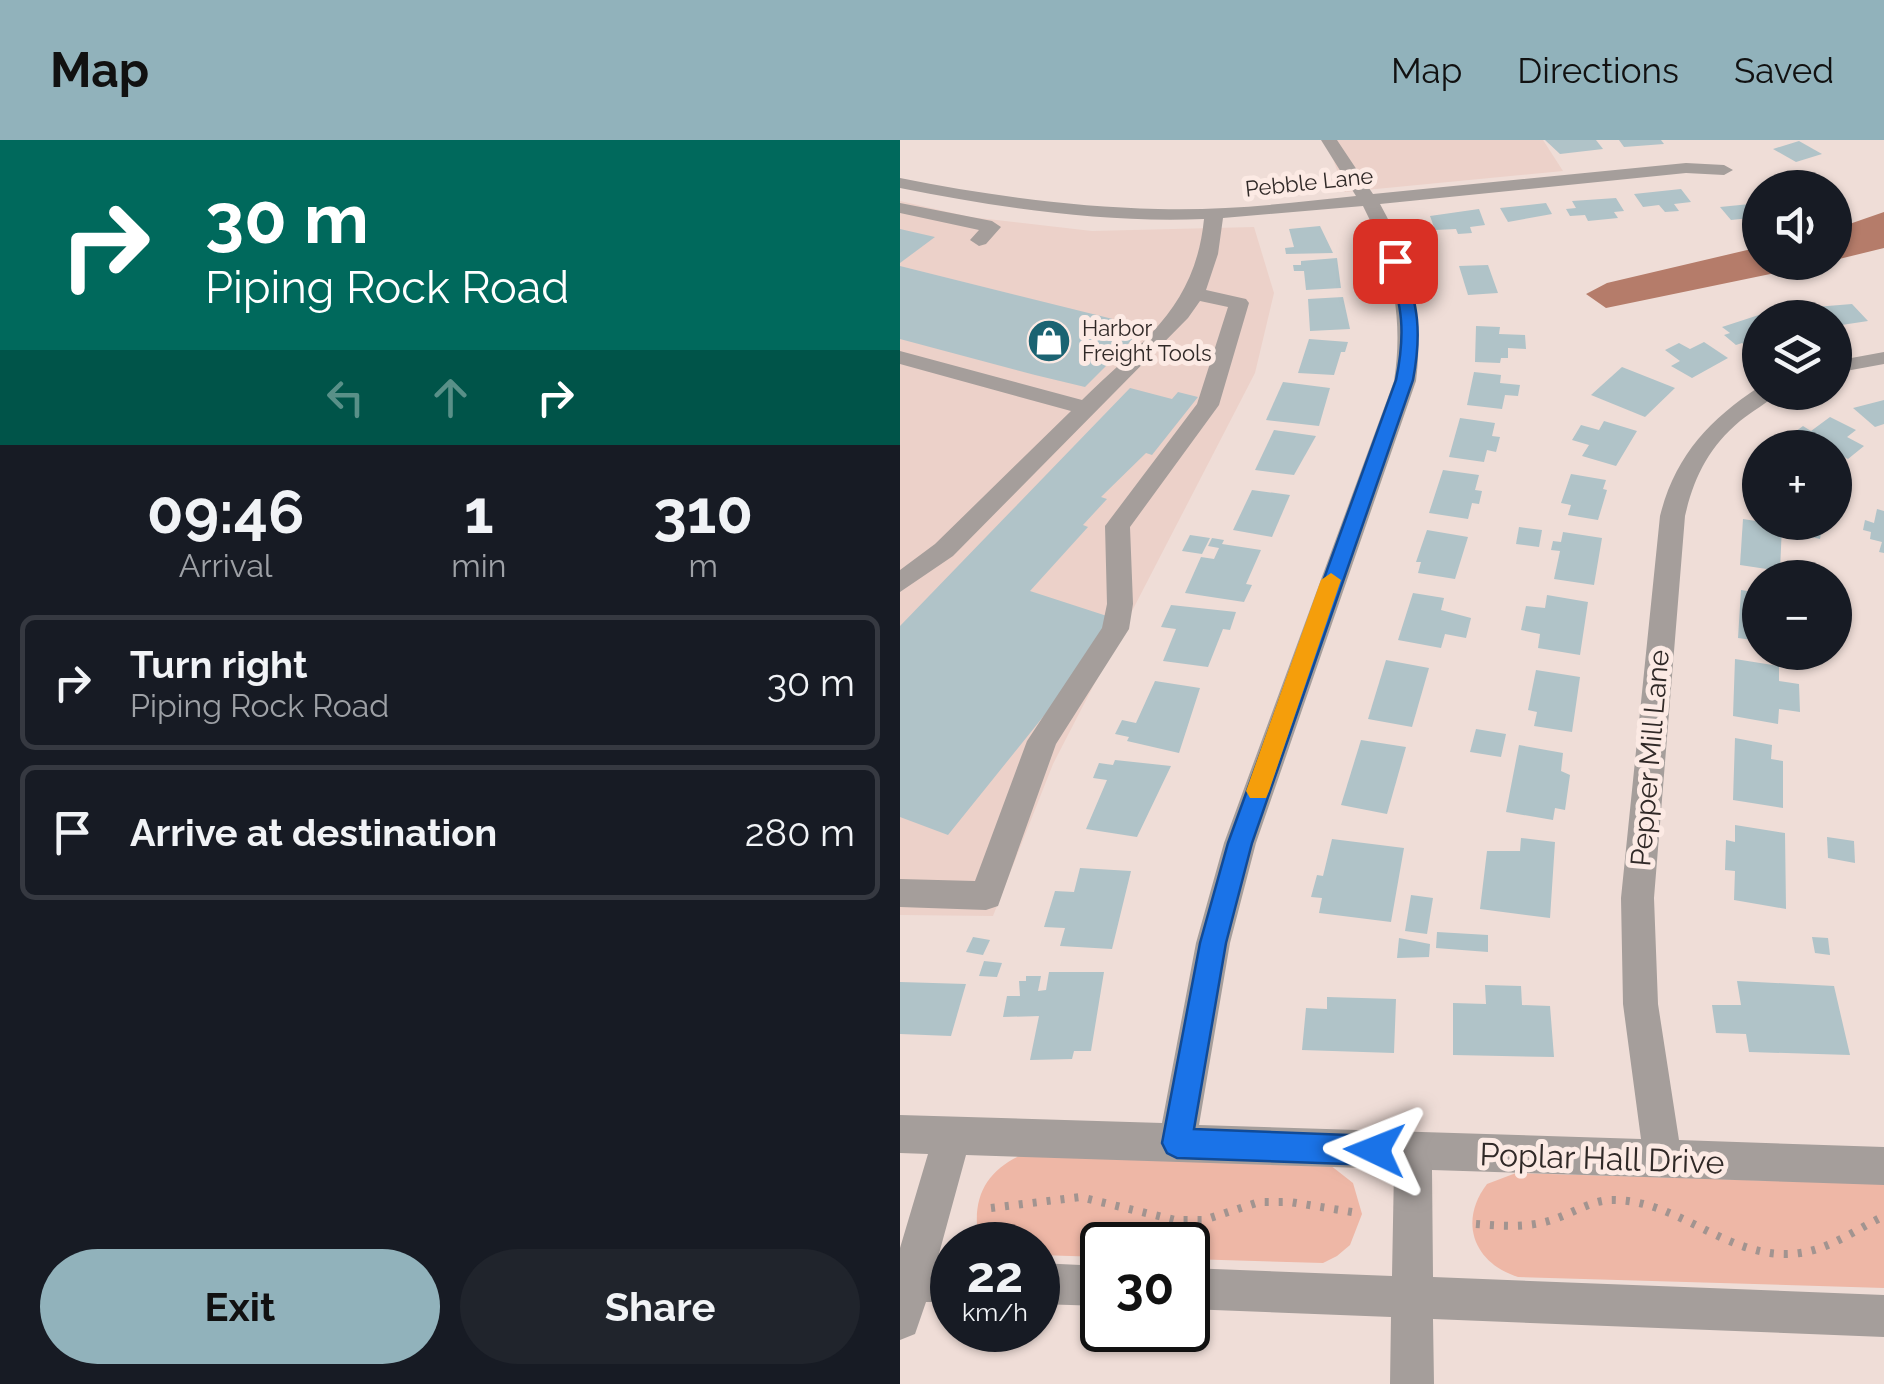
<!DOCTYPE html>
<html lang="en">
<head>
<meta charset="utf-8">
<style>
	:root { --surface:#171b24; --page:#20242c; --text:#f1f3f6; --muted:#9ea1a6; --line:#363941; --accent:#91b2bb }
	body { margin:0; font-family:Raleway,sans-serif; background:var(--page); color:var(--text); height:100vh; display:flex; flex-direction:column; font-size:38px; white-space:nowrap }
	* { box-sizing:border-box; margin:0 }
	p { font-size:32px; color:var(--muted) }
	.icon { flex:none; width:55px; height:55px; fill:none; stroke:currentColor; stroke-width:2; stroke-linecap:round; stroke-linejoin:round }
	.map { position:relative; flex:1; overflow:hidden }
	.panel { display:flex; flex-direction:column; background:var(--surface); width:900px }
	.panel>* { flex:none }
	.banner { background:#00695c; color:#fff; overflow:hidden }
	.fabs { position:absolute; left:842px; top:30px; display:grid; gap:20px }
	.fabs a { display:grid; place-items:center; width:110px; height:110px; border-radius:50%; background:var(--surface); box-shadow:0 2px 8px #0004; font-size:50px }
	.speed { position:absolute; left:30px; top:1082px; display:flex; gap:20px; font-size:50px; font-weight:700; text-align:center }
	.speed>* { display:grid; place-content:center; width:130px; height:130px; border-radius:50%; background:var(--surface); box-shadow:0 2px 8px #0004; line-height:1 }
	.speed small { font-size:25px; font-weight:400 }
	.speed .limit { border:5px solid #111; border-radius:15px; background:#fff; color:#111 }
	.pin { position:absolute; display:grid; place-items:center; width:85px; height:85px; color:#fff; margin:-42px; border-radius:20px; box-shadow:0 5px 15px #0006 }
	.me { position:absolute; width:110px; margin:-55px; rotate:272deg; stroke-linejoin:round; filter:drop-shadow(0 0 8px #0008) }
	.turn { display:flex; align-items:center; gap:35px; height:210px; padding:0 40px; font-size:45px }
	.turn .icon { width:130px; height:130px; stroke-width:2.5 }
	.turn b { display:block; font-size:70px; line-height:85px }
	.lanes { display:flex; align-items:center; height:95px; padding:0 40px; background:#0003; justify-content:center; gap:50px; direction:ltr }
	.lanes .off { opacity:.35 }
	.eta { display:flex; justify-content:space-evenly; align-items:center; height:170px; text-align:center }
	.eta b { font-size:60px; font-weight:700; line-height:70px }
	.button { display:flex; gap:20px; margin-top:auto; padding:20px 40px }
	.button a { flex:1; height:115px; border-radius:60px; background:var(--accent); color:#111; font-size:40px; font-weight:700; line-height:115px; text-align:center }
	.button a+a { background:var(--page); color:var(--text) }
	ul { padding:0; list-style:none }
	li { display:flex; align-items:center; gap:30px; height:135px; margin:0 20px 15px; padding:0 20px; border:5px solid var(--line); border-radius:15px }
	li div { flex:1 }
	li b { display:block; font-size:38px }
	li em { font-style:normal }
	header { display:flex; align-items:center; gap:60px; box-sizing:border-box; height:140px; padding:0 50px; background:var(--accent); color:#111 }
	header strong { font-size:48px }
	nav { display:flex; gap:55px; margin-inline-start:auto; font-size:35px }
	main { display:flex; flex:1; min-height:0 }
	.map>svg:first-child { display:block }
	.built { fill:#ecd1c9 }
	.green { fill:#eeb7a6 }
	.water { fill:#b57c6a }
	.building { fill:#b0c3c8 }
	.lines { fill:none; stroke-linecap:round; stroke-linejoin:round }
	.path { stroke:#a29490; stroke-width:8; stroke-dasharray:4 10; stroke-linecap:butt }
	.minor { fill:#a59e9b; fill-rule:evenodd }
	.route { fill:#1a73e8; stroke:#114b97; stroke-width:2.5 }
	.slow { fill:#f59e0b }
	.labels { text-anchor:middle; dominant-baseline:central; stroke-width:10; stroke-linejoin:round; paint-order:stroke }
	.far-street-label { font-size:22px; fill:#302927; stroke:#fceae4 }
	.far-poi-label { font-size:22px; fill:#302927; stroke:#fceae4; text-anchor:start }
	.street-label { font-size:28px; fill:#302927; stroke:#fceae4 }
	.near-street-label { font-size:32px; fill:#302927; stroke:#fceae4 }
</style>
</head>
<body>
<header>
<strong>Map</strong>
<nav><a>Map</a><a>Directions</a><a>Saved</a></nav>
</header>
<main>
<section class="panel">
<div class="banner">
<div class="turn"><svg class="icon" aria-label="right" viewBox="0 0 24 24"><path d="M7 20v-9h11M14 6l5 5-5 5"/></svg><div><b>30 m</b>Piping Rock Road</div></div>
<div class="lanes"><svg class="icon off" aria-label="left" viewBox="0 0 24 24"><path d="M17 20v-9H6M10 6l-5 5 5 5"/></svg><svg class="icon off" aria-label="ahead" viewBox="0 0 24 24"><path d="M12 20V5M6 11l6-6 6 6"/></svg><svg class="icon" aria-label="right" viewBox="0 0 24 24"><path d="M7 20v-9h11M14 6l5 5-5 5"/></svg></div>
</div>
<div class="eta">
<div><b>09:46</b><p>Arrival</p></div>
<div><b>1</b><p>min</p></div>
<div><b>310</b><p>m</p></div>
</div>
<ul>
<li><svg class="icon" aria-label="right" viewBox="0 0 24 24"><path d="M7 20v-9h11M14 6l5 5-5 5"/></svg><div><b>Turn right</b><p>Piping Rock Road</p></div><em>30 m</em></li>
<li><svg class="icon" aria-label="arrive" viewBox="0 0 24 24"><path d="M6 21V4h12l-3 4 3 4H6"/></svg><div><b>Arrive at destination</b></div><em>280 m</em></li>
</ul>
<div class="button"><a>Exit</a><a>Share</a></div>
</section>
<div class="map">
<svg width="984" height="1244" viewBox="0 0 984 1244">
	<rect width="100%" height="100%" fill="#efddd7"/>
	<g class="built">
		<polygon points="426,0 643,0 663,31 445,52"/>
		<polygon points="0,61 70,77 192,91 354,87 374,153 355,233 153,624 93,776 0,775"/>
	</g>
	<g class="green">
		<path d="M119,1016l311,9 23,18 9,31 -12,31 -13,11 -14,7 -135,-4v-14h-86v12l-64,-2v-10h-48l-13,-20c-2,-33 13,-55 42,-69z"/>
		<path d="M616,1033l368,11v104l-366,-11c-44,-14 -60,-55 -31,-93z"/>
	</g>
	<g class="water">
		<polygon points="984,72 984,108 935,120 935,89"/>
		<polygon points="860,107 860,122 923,123 706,168 686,154 707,143"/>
	</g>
	<g class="building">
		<polygon points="645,0 696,0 703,9 660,14"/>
		<polygon points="719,0 761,0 764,4 724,7"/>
		<polygon points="899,1 922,14 896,22 873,9"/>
		<polygon points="781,49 791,62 774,64 779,71 765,72 759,65 743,67 734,54"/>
		<polygon points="716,58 724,71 714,72 718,78 688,81 685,75 670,76 666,69 676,68 672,61"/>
		<polygon points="646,63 652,74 608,82 600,68"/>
		<polygon points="860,63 860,77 831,80 820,67"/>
		<polygon points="579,69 585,85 570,87 572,93 558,94 556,89 535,90 530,76"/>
		<polygon points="420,86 433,113 386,114 385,108 394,107 389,89"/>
		<polygon points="0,89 35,97 0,123"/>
		<polygon points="437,118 441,148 406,150 404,131 394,131 393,125 401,125 401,121"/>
		<polygon points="588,125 598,153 568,155 559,126"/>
		<polygon points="0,126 245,187 185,247 135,235 0,199"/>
		<polygon points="443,157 450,189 410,191 408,159"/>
		<polygon points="952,164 968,181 935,186 935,178 911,178 903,168"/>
		<polygon points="865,173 871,178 860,178 860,205 849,208 842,203 836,205 824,195 830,193 822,187"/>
		<polygon points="576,186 600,187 599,194 625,195 626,209 608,208 608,218 601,218 600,223 575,222"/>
		<polygon points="409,199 448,202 445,212 441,212 434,235 398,233"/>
		<polygon points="804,202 828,218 792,238 771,226 780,221 765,210 779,203 790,209"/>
		<polygon points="722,227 775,248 745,277 691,255"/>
		<polygon points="574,232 601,235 600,243 620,245 618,256 605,255 602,269 567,265"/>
		<polygon points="383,242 430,248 419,286 366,280"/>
		<polygon points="230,248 272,259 278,252 298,257 252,315 246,313 201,357 207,359 183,385 188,387 130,451 210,477 184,526 48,695 0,677 0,486"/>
		<polygon points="984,260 984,284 975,287 953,268"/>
		<polygon points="930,277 956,290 947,297 964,306 948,319 935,312 935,308 907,308 888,297 903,286 911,291"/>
		<polygon points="560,278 595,283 592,296 600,297 596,312 587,310 584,322 549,317"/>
		<polygon points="704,281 737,291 716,326 682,316 689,305 672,300 681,285 699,290"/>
		<polygon points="374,290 416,296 394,335 355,330"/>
		<polygon points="543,330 579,335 575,350 582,351 579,364 572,363 568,379 529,373"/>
		<polygon points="671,334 706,340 703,349 707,350 698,380 668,375 671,365 661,363"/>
		<polygon points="852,336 860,339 860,357 843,351"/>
		<polygon points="352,350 390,355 372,397 333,390"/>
		<polygon points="977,369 984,371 984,413 979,412 982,402 970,399 971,392 963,390 965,380 974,383"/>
		<polygon points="843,379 882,385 880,431 840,425"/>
		<polygon points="897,382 923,383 920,399 895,393"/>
		<polygon points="619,387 642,390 639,407 616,404"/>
		<polygon points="527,390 568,397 555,439 518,433 521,422 516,422"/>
		<polygon points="663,392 702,398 694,445 654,439 660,411 651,410 653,401 661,402"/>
		<polygon points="290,395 310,398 302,414 282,411"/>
		<polygon points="312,398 324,400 322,404 361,410 346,444 352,445 344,462 285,453 301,417 314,419 319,408 308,406"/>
		<polygon points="841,450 860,453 860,501 838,498"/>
		<polygon points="513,453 544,458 541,470 571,478 566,498 545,494 541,508 498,500"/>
		<polygon points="647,455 688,462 680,515 638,508 640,494 621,490 626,466 645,468"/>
		<polygon points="271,465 336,472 330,490 323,489 308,527 263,521 276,489 261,487"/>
		<polygon points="835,519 879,526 879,541 899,544 900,572 879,569 878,584 833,576"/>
		<polygon points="486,520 529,528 512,587 468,579"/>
		<polygon points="636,530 680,537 672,592 634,586 637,572 628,570"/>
		<polygon points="255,541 300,548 279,613 227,601 229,597 215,594 222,580 236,583"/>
		<polygon points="576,589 606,594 601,617 570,612"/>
		<polygon points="835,598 872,605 871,619 883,621 883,668 833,660"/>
		<polygon points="461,600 506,607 487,674 441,665"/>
		<polygon points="619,605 663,613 661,631 670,635 665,670 655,668 653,680 606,672"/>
		<polygon points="215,620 271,626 237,697 186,689 207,640 193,638 199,623 213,625"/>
		<polygon points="835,685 885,693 886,769 834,760 835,731 825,730 826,700 835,702"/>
		<polygon points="927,697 954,701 955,723 928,718"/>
		<polygon points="621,698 655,702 650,778 580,769 587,711 620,711"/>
		<polygon points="432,699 504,708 491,782 419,773 422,758 411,757 417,735 423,736"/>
		<polygon points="180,728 231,731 212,809 160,806 165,788 144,787 155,751 174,752"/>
		<polygon points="511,755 533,758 527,794 505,791"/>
		<polygon points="537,792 588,795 588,812 536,808"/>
		<polygon points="73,797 90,800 83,815 66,812"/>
		<polygon points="912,797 928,798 930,815 915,813"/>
		<polygon points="499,798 530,804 529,817 497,818"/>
		<polygon points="84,821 102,823 97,837 79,836"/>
		<polygon points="149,832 204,832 191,911 174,911 172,919 130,920 139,876 103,877 107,856 120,856 119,841 126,841 126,836 141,836 138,851 146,850"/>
		<polygon points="837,841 934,846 950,915 849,912 846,894 816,893 812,865 841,865"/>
		<polygon points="0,842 66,844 51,896 0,894"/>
		<polygon points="585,845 621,846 622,865 650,866 654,917 553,915 553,863 586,864"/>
		<polygon points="427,857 496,859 494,913 402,910 406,868 427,869"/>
	</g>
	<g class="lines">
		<g class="path">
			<polyline points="91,1068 180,1057 275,1080 304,1080 359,1062 390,1062 458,1073"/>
			<path d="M576,1084c25,2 52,4 76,-4 19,-6 38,-19 58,-20 69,-2 120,63 190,53 30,-4 57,-24 84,-37"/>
		</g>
		<g class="minor">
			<path d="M421,0h16l36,54 313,-31 38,2 9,5 -9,5 -38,-2 -306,31c32,57 44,113 36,177l-160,462 -26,100 -31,182 442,14 -18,-135 -2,-106 39,-382c15,-60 49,-96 99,-129l1,5h18c-11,12 -26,19 -38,29 -31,26 -46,56 -55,95l-31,382 4,106 21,136 205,7v38l-452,-15 1,107 451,18v42l-451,-18 1,65h-44l1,-67 -203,-8v-41l204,8 2,-107 -428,-14 -29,106 15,1v40h-26l-11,32 -15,6v-92l28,-94 -28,-1v-38l262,8 34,-180 28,-100 170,-462c10,-64 -2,-118 -31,-175l-140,12 -5,36 -12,36 40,9 3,4 -30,102 -89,122 3,77 -4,25 -73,115 -58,162 -12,4 -86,-3v-28l75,2 52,-140 75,-113 5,-24 -2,-78 92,-122 31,-97 -28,-6 -12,17 -235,238 -53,36v-22l35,-26 136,-133 -171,-47v-13l182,49c60,-59 113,-91 122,-181 -103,4 -203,-11 -304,-31v-10c86,17 170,29 258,31 66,2 133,-6 198,-13z"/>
			<polygon points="0,63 92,81 101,87 86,104 79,106 70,100 79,90 0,73"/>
			<polygon points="984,212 984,224 935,233 935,221"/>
			<polygon points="138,1123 202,1126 202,1166 138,1164"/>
		</g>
	</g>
	<path class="route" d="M495,117l8,4c15,46 19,71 10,119l-161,463 -26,100 -32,186 181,7 10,4 4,10 -4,10 -10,5 -198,-7 -10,-5 -5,-10 38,-200 28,-100 168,-463c10,-48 6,-73 -8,-119z"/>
	<polygon class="slow" points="431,433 441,440 369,651 366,658 350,658 346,651 421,440"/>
	<defs>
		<g id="shop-disc" transform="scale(2.25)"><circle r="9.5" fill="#1b6372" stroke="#fceae4"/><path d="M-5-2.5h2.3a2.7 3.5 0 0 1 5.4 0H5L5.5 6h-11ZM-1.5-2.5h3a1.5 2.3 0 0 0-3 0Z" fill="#fff"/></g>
	</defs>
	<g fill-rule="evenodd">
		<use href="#shop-disc" x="149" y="201"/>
	</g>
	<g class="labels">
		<g class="far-street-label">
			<text transform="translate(409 42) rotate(-6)">Pebble Lane</text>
		</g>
		<g class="far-poi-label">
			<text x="182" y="188">Harbor<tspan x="182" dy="25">Freight Tools</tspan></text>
		</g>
		<g class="street-label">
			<text transform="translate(750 618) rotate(-85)">Pepper Mill Lane</text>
		</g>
		<g class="near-street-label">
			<text transform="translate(702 1018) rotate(2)">Poplar Hall Drive</text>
		</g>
	</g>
</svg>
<div class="fabs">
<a><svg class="icon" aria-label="sound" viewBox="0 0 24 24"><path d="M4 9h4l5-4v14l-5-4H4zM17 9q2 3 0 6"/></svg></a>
<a><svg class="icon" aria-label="layers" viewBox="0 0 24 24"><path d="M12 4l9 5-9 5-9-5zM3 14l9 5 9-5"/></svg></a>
<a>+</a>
<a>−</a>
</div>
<div class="speed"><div>22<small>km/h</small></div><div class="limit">30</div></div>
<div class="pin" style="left:495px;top:121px;background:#d93025"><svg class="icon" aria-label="arrive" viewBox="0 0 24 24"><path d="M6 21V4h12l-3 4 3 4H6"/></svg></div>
<svg class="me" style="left:475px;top:1010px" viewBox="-20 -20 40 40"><path d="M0-17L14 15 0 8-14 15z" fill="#1a73e8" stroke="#fff" stroke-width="4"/></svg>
</div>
</main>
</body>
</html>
